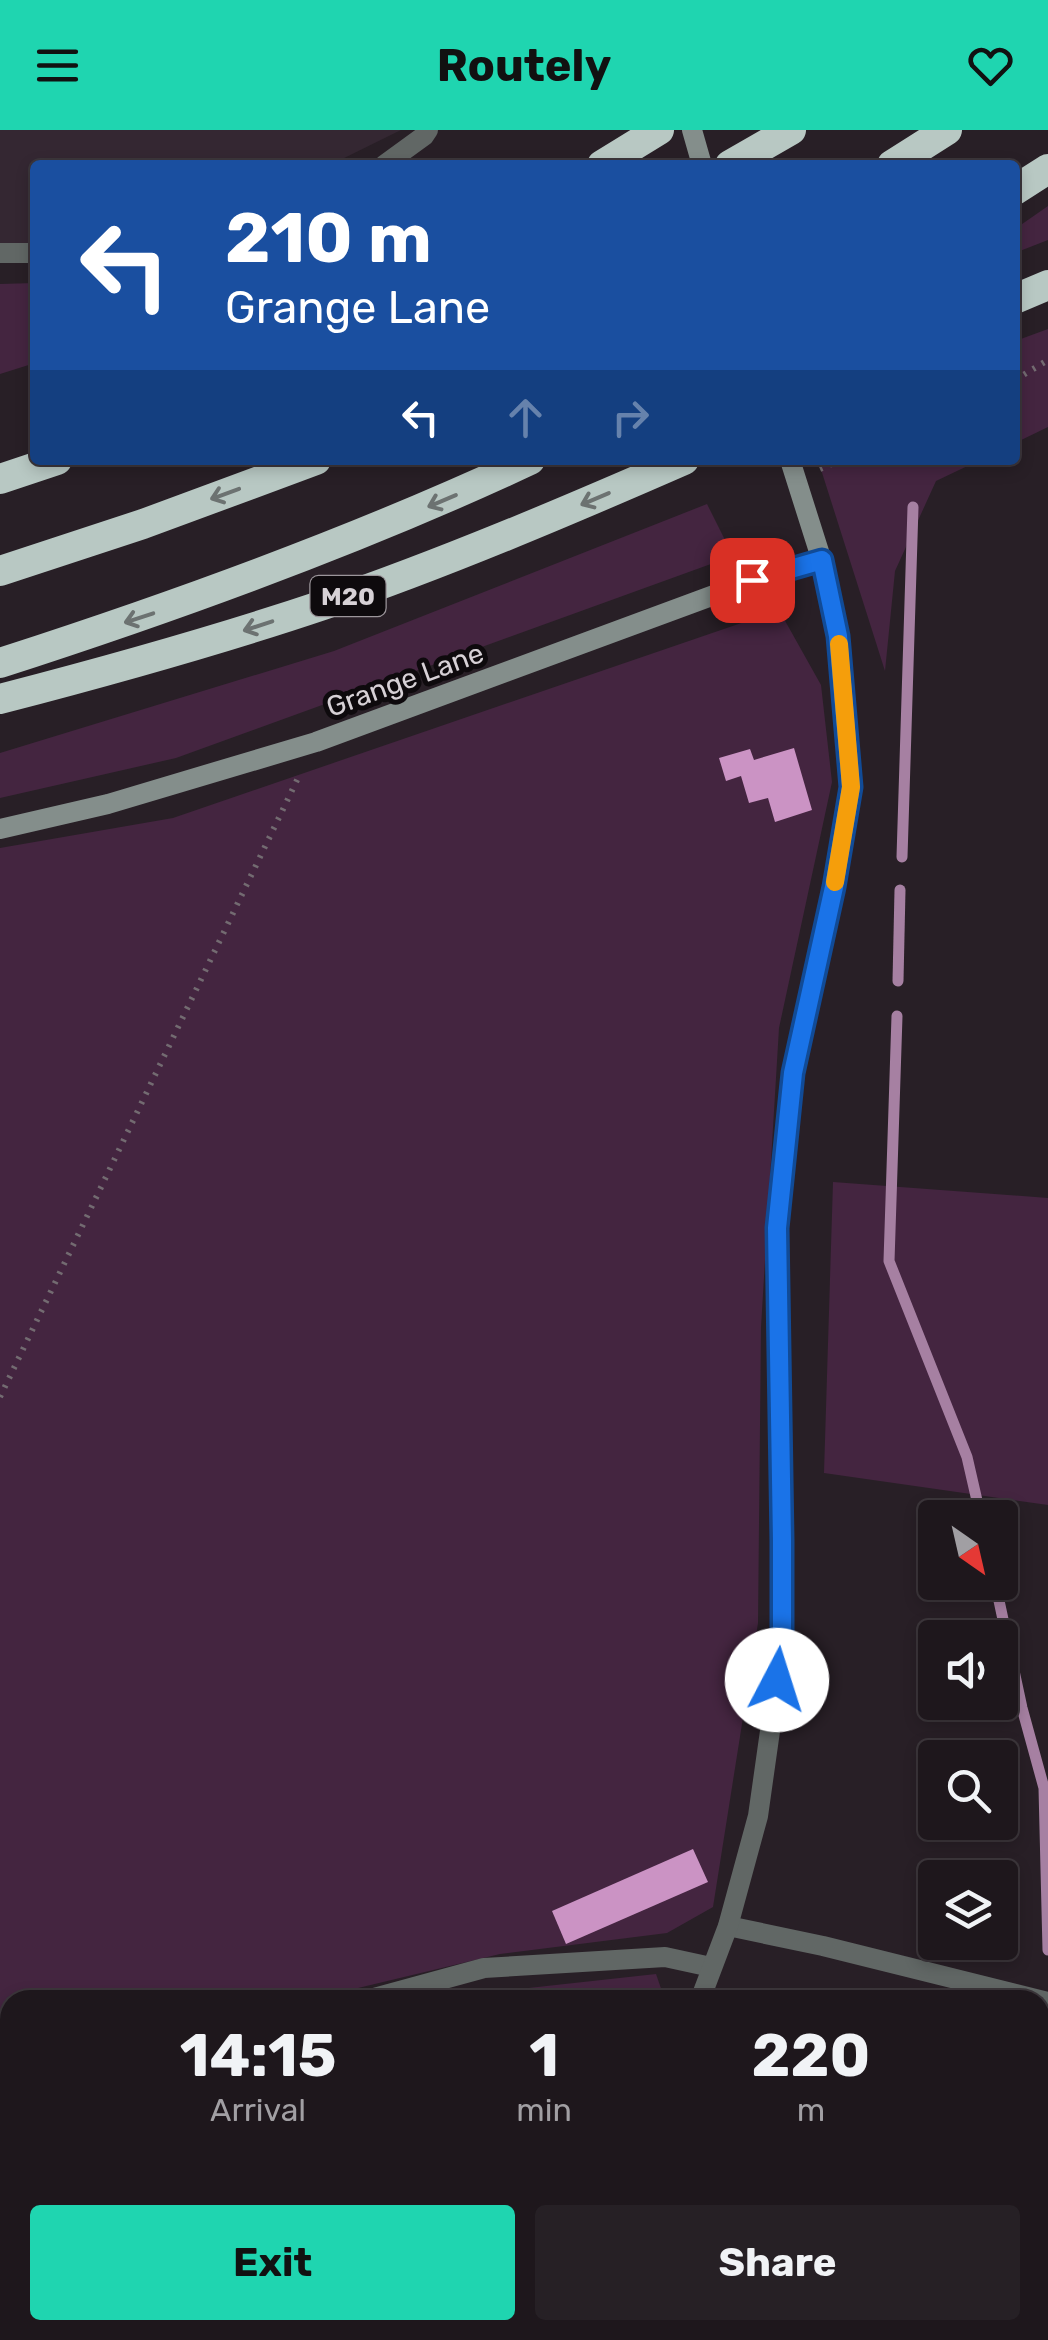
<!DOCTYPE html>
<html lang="en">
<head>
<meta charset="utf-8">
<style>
	:root { --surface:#1e171c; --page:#262025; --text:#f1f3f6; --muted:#a19fa3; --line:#3c363b; --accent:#1fd5b0 }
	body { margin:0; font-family:Rubik,sans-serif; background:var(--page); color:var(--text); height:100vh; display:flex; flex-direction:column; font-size:38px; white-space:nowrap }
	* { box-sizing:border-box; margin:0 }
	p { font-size:32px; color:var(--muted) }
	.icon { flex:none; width:55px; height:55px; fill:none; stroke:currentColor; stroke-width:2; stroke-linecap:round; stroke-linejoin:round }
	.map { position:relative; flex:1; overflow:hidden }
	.side { position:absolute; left:0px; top:1860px; width:1050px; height:350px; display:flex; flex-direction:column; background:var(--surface); border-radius:30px 30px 0 0; box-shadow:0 5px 15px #0003,0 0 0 2px var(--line) }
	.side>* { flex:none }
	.top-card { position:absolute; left:30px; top:30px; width:990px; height:305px; border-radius:10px; box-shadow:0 5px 15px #0003,0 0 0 2px var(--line); background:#1a4fa0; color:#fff; overflow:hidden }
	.needle { width:65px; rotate:146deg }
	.buttons { position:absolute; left:918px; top:1370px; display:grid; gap:20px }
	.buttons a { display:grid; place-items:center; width:100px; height:100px; border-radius:10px; background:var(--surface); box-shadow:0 5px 15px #0003,0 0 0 2px var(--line); font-size:50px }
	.pin { position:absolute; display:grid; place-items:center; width:85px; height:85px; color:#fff; margin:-42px; border-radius:20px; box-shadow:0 5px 15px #0006 }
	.me { position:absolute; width:110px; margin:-55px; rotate:5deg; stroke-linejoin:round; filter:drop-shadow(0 0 8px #0008) }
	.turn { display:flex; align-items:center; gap:35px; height:210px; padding:0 30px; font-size:45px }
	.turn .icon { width:130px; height:130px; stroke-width:2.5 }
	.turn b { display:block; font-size:70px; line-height:85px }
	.lanes { display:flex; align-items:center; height:95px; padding:0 30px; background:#0003; justify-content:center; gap:50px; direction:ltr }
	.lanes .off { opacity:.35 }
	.eta { display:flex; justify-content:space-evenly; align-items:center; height:170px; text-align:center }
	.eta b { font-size:60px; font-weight:700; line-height:70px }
	.primary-button { display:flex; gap:20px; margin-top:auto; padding:20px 30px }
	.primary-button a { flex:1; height:115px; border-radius:10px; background:var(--accent); color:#111; font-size:40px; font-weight:700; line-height:115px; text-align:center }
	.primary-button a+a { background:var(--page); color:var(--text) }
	header { display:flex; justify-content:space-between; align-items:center; height:130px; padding:0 30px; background:var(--accent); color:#111; font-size:45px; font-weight:700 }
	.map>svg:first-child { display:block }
	.built { fill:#342732 }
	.green { fill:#442540 }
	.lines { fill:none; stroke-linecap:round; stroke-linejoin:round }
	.stream { stroke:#a680a2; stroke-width:11 }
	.building { fill:#cb93c4 }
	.path { stroke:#736b71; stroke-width:6; stroke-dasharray:2.5 8; stroke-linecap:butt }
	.street { stroke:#616765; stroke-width:20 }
	.secondary { stroke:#848e8b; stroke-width:20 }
	.highway { stroke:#b8c8c3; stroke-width:30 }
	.oneway { stroke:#6c7271 }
	.route-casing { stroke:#114b97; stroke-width:25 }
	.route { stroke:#1a73e8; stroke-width:18 }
	.slow { stroke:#f59e0b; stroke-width:18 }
	.labels { text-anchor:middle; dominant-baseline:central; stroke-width:10; stroke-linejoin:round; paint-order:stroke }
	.shield { fill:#0e0a0d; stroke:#9b959a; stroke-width:2.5 }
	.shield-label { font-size:25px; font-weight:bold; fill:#d7d1d6 }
	.street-label { font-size:28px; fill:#d7d1d6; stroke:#0e0a0d }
</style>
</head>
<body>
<header><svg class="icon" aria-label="menu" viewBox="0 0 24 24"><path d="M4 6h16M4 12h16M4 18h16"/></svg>Routely<svg class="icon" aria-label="heart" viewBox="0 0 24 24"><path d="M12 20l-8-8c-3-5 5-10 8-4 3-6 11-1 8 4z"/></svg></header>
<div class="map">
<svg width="1048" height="2210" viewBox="0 0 1048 2210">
	<rect width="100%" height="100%" fill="#281f26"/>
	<polygon class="built" points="0,0 401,0 330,35 35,35 35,113 0,115"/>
	<g class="green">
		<polygon points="1048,76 1048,110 1015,123 1015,99"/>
		<polygon points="35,153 35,233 0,244 0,154"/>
		<polygon points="1048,199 1048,297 1015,313 1015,211"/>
		<polygon points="818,330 980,330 936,351 895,441 885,541"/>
		<polygon points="707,374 733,426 176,628 0,668 0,623 334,521"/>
		<polygon points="779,480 821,555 832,652 779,898 761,1197 758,1493 713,1777 667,1803 500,1824 308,1870 10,1870 10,1942 0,1944 0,718 173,688"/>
		<polygon points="833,1052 1048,1068 1048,1375 824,1343"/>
		<polygon points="656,1844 665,1870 420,1870"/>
	</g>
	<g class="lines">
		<g class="stream">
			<polyline points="902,727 913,377"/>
			<polyline points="898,851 900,760"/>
			<polyline points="897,886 889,1131 967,1327 981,1388"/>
			<polyline points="995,1452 1022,1578 1044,1658 1048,1820"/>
		</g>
	</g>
	<g class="building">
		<polygon points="794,618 812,680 775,692 768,668 749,673 741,646 726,651 719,628 750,619 754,630"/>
		<polygon points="693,1719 708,1752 566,1814 552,1781"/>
	</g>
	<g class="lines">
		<g class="path">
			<polyline points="1015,250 1048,230"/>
			<polyline points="820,339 841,330"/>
			<polyline points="0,1267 299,646"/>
			<polyline points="0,1888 10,1920"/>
			<polyline points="56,2210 62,2200"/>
		</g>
		<g class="street">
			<polyline points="384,35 424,6 428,0"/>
			<polyline points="0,123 35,123"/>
			<polyline points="728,1796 823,1816 1048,1872"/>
			<polyline points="367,1870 484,1838 665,1827 711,1837"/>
			<polyline points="700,1870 728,1796 758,1686 782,1516 777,1098 793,943 834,757 851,657 838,507 822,431"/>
			<polyline points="0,1966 10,1963"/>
			<polyline points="589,2210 592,2200"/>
		</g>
		<g class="secondary">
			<polyline points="692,0 702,35"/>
			<polyline points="0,699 108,674 316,612 752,451 822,431 790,330"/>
		</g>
		<g class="highway">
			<polyline points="602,35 659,0"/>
			<polyline points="730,35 791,0"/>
			<polyline points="892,35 947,0"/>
			<polyline points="1015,60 1048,39"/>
			<polyline points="1015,169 1048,155"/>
			<polyline points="0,349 57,330"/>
			<polyline points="0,441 143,394 316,330"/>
			<path d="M0,533c180,-58 359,-123 530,-203"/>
			<path d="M0,569c108,-28 216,-58 323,-94 122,-42 242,-93 361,-145"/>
		</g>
	</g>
	<defs><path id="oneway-shaft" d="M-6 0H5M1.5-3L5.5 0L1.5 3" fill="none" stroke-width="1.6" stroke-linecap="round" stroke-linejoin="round" transform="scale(2.5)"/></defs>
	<g class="oneway">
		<use href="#oneway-shaft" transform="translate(225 364) rotate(160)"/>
		<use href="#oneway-shaft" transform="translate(595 369) rotate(157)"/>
		<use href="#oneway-shaft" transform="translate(442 371) rotate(157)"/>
		<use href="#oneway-shaft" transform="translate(139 488) rotate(162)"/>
		<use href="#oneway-shaft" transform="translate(258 496) rotate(162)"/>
	</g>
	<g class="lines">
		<g class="route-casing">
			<polyline id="route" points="752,450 822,430 838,506 851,657 834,757 793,943 777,1098 782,1411 782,1516 777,1550"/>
		</g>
		<use href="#route" class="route"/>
		<polyline class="slow" points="835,752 851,657 839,514"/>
	</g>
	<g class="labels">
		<rect class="shield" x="310.5" y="446" width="75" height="40" rx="8"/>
		<g class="shield-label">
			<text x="348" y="466">M20</text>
		</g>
		<g class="street-label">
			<text transform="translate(405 550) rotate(-20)">Grange Lane</text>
		</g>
	</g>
</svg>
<div class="buttons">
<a><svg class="needle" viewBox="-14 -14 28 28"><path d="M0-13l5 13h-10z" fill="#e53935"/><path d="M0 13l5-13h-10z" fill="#a19fa3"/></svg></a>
<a><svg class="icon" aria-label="sound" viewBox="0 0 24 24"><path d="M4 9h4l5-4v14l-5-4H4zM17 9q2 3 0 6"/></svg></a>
<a><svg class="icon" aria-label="search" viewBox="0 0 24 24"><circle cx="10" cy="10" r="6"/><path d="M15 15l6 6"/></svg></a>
<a><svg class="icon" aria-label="layers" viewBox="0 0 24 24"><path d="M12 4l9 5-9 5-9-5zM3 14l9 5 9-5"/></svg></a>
</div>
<div class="pin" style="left:752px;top:450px;background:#d93025"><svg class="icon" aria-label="arrive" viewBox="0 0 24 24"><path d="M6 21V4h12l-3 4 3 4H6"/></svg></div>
<svg class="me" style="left:777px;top:1550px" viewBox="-20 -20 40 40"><circle r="19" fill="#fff"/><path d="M0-13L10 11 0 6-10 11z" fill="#1a73e8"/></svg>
<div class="top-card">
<div class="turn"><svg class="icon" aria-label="left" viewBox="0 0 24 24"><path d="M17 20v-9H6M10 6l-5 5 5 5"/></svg><div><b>210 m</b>Grange Lane</div></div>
<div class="lanes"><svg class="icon" aria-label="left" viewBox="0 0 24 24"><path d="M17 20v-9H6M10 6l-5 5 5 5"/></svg><svg class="icon off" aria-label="ahead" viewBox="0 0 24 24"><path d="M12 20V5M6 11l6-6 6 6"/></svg><svg class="icon off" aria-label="right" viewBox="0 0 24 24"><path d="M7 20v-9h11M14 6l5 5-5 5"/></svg></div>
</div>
<section class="side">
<div class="eta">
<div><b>14:15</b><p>Arrival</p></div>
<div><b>1</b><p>min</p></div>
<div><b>220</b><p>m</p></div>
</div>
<div class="primary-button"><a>Exit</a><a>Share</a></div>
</section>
</div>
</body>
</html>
